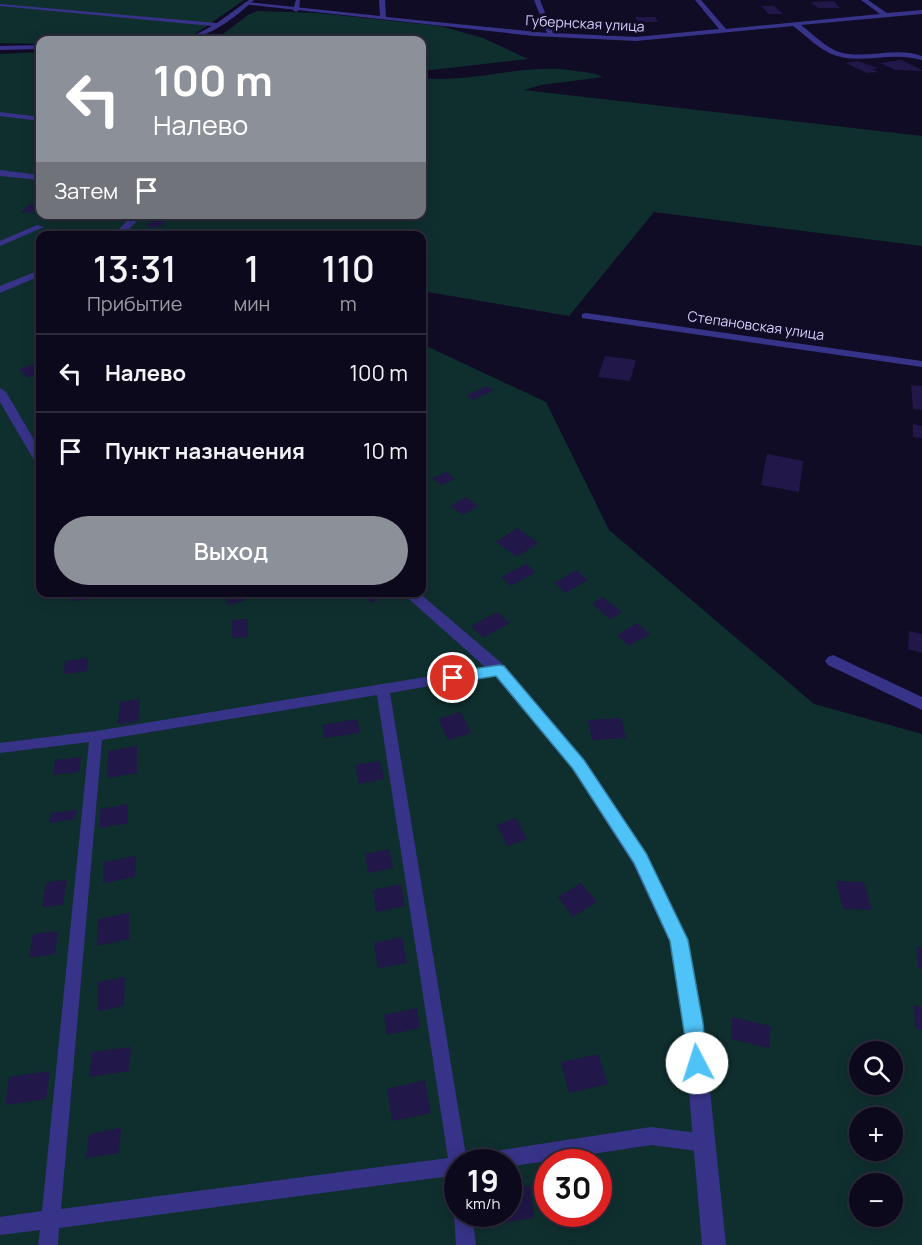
<!DOCTYPE html>
<html lang="ru">
<head>
<meta charset="utf-8">
<style>
	:root { --surface:#0d091c; --page:#1b1729; --text:#f1f3f6; --muted:#9a9aa3; --line:#2d2a3b; --accent:#8c9099 }
	body { margin:0; font-family:Manrope,sans-serif; background:var(--page); color:var(--text); height:100vh; display:flex; flex-direction:column; font-size:22px; white-space:nowrap }
	* { box-sizing:border-box; margin:0 }
	p { font-size:20px; color:var(--muted) }
	.icon { flex:none; width:33px; height:33px; fill:none; stroke:currentColor; stroke-width:2; stroke-linecap:round; stroke-linejoin:round }
	.map { position:relative; flex:1; overflow:hidden }
	.panel { position:absolute; left:36px; top:231px; width:390px; height:366px; display:flex; flex-direction:column; background:var(--surface); border-radius:12px; box-shadow:0 3px 15px #0003,0 0 0 2px var(--line) }
	.panel>* { flex:none }
	.top-card { position:absolute; left:36px; top:36px; width:390px; height:183px; border-radius:12px; box-shadow:0 3px 15px #0003,0 0 0 2px var(--line); background:#8c9099; color:#fff; overflow:hidden }
	.buttons { position:absolute; left:849px; top:1041px; display:grid; gap:12px }
	.buttons a { display:grid; place-items:center; width:54px; height:54px; border-radius:50%; background:var(--surface); box-shadow:0 3px 15px #0003,0 0 0 2px var(--line); font-size:30px }
	.speed { position:absolute; left:444px; top:1149px; display:flex; gap:12px; font-size:30px; font-weight:700; text-align:center }
	.speed>* { display:grid; place-content:center; width:78px; height:78px; border-radius:50%; background:var(--surface); box-shadow:0 3px 15px #0003,0 0 0 2px var(--line); line-height:1 }
	.speed small { font-size:15px; font-weight:400 }
	.speed .limit { border:9px solid #d22; background:#fff; color:#111 }
	.pin { position:absolute; display:grid; place-items:center; width:51px; height:51px; color:#fff; margin:-26px; border:3px solid #fff; border-radius:50%; box-shadow:0 2px 6px #0007 }
	.me { position:absolute; width:66px; margin:-33px; rotate:355deg; stroke-linejoin:round; filter:drop-shadow(0 0 4px #0008) }
	.turn { display:flex; align-items:center; gap:21px; height:126px; padding:0 18px; font-size:27px }
	.turn .icon { width:78px; height:78px; stroke-width:2.5 }
	.turn b { display:block; font-size:42px; line-height:51px }
	.then { display:flex; align-items:center; height:57px; padding:0 18px; background:#0003; gap:12px; font-size:22px }
	.eta { display:flex; justify-content:space-evenly; align-items:center; height:102px; text-align:center }
	.eta b { font-size:36px; font-weight:600; line-height:42px }
	.button { display:flex; gap:12px; margin-top:auto; padding:12px 18px }
	.button a { flex:1; height:69px; border-radius:36px; background:var(--accent); color:#fff; font-size:24px; font-weight:600; line-height:69px; text-align:center }
	ul { padding:0; list-style:none }
	li { display:flex; align-items:center; gap:18px; height:78px; padding:0 18px; border-top:2px solid var(--line) }
	li div { flex:1 }
	li b { display:block; font-size:22px }
	li em { font-style:normal }
	.map>svg:first-child { display:block }
	.green { fill:#0f2f2e; fill-rule:evenodd }
	.building { fill:#211748 }
	.lines { fill:none; stroke-linecap:round; stroke-linejoin:round }
	.service { fill:#373388; fill-rule:evenodd }
	.minor { fill:#373388; fill-rule:evenodd }
	.route { fill:#4fc3f7; stroke:#337fa1; stroke-width:1.5 }
	.labels { text-anchor:middle; dominant-baseline:central; stroke-width:6; stroke-linejoin:round; paint-order:stroke }
	.far-street-label { font-size:14px; fill:#d6d0ff; stroke:#110c25 }
</style>
</head>
<body>
<div class="map">
<svg width="922" height="1245" viewBox="0 0 922 1245">
	<rect width="100%" height="100%" fill="#110c25"/>
	<g class="green">
		<polygon points="0,0 244,0 195,34 97,40 40,40 40,44 0,43"/>
		<polygon points="258,11 317,13 440,26 483,38 528,59 422,71 422,40 194,40 219,37 248,15"/>
		<path d="M40,52v162h382v-136c51,6 101,-16 154,-7 9,1 19,2 27,6l-62,8 -17,5 398,46v110l-268,-34 -85,104 -147,-25v-55h-382v356h382v-248l124,58 63,128 205,174 108,30v511h-922v-1191zM860,1052h32v32h-32zM860,1118h32v32h-32zM458,1162h50v52h-50zM548,1162h50v52h-50zM860,1184h32v32h-32z"/>
	</g>
	<g class="building">
		<polygon points="834,1 840,8 818,8 811,2"/>
		<polygon points="761,6 774,6 783,14 769,14"/>
		<polygon points="635,17 655,17 658,22 638,22"/>
		<polygon points="571,19 587,19 590,25 574,25"/>
		<polygon points="901,60 922,70 922,71 895,70 880,63"/>
		<polygon points="857,61 878,68 872,69 878,72 867,73 846,63"/>
		<polygon points="31,204 40,205 30,213 21,212"/>
		<polygon points="154,220 165,222 158,228 146,226"/>
		<polygon points="58,228 65,231 55,236 41,236"/>
		<polygon points="605,356 636,360 630,381 598,377"/>
		<polygon points="40,362 40,373 27,378 19,369"/>
		<polygon points="911,385 922,386 922,410 913,409"/>
		<polygon points="487,386 494,390 473,400 466,395"/>
		<polygon points="913,424 922,426 922,438 913,437"/>
		<polygon points="767,454 803,461 799,492 761,485"/>
		<polygon points="447,472 455,479 441,485 432,478"/>
		<polygon points="466,497 478,506 463,515 450,506"/>
		<polygon points="517,528 538,543 517,557 496,542"/>
		<polygon points="526,564 536,572 511,586 501,577"/>
		<polygon points="576,570 588,580 565,593 554,583"/>
		<polygon points="71,592 94,592 93,599 70,601"/>
		<polygon points="225,592 242,592 244,601 228,605"/>
		<polygon points="360,592 390,592 372,603"/>
		<polygon points="603,597 622,612 610,619 592,603"/>
		<polygon points="497,612 510,623 483,638 471,626"/>
		<polygon points="248,619 248,637 232,638 232,620"/>
		<polygon points="637,623 650,634 629,646 617,635"/>
		<polygon points="909,631 922,634 922,653 908,649"/>
		<polygon points="88,658 87,671 64,674 65,661"/>
		<polygon points="140,699 138,722 118,724 120,702"/>
		<polygon points="461,712 471,733 448,740 438,719"/>
		<polygon points="621,718 626,738 592,740 588,720"/>
		<polygon points="357,719 360,733 324,738 322,725"/>
		<polygon points="137,746 137,773 107,778 108,751"/>
		<polygon points="81,757 79,772 53,775 55,760"/>
		<polygon points="380,761 384,779 359,784 355,765"/>
		<polygon points="128,804 128,823 100,828 100,809"/>
		<polygon points="77,810 75,819 49,823 51,813"/>
		<polygon points="516,818 527,839 507,846 497,825"/>
		<polygon points="389,849 393,868 368,873 365,854"/>
		<polygon points="136,856 135,877 103,883 103,862"/>
		<polygon points="67,880 63,905 42,907 46,882"/>
		<polygon points="836,881 864,882 872,910 843,909"/>
		<polygon points="581,883 597,902 573,917 558,897"/>
		<polygon points="401,884 405,906 376,912 373,890"/>
		<polygon points="129,913 129,939 97,946 98,919"/>
		<polygon points="58,931 55,954 29,958 33,934"/>
		<polygon points="402,937 407,963 378,968 374,943"/>
		<polygon points="917,946 922,947 922,969 918,968"/>
		<polygon points="125,977 124,1006 98,1011 98,982"/>
		<polygon points="914,1005 922,1007 922,1030 915,1028"/>
		<polygon points="417,1008 420,1028 387,1035 384,1015"/>
		<polygon points="732,1017 771,1026 769,1048 731,1039"/>
		<polygon points="131,1047 129,1071 89,1077 92,1052"/>
		<polygon points="598,1054 608,1084 569,1093 561,1062"/>
		<polygon points="50,1071 46,1099 5,1105 9,1077"/>
		<polygon points="425,1080 431,1113 392,1121 387,1089"/>
		<polygon points="121,1128 119,1153 86,1158 89,1134"/>
		<polygon points="530,1186 534,1218 495,1224 494,1214 508,1214 508,1188"/>
	</g>
	<g class="lines">
		<g class="service">
			<path d="M249,0h5c-20,19 -51,43 -81,40l22,-5 17,-9 -212,-20v-2l217,19z"/>
			<polygon points="296,0 300,0 299,10 296,12 293,10"/>
			<polygon points="40,45 40,49 0,50 0,46"/>
			<polygon points="0,112 40,117 40,121 0,116"/>
			<polygon points="37,225 44,227 0,246 0,241"/>
			<path d="M499,665l4,2 2,3 -2,3 -113,20 77,469h-9v13l-399,53 -1,17h-20l2,-15 -40,5v-18l42,-6 47,-469 -89,11v-10l96,-12zM377,695l71,463 -387,51 41,-469z"/>
			<polygon points="651,1127 705,1134 711,1137 714,1143 711,1149 705,1152 651,1145 508,1167 508,1162 473,1162 476,1156 482,1153"/>
			<polygon points="456,1207 458,1214 472,1214 476,1245 456,1245 454,1214"/>
		</g>
		<g class="minor">
			<path d="M379,0h6l1,17 161,16 -13,-33h6l13,33 83,4 83,-8 -24,-29h6l25,29 154,-15 -19,-14h7l19,13 35,-3v4l-121,11c12,9 24,22 38,27 27,8 55,-6 83,4v4c-31,-9 -57,4 -85,-4 -17,-5 -30,-20 -44,-30l-157,15 -102,-5 -291,-32 3,-2 134,14z"/>
			<polygon points="0,170 40,175 40,180 0,176"/>
			<polygon points="134,214 144,214 122,236 112,236"/>
			<polygon points="40,270 40,276 0,293 0,286"/>
			<polygon points="586,313 922,361 922,367 582,318 582,314"/>
			<polygon points="0,388 6,392 40,450 40,464 34,460 0,402"/>
			<polygon points="401,592 418,592 505,666 585,760 646,852 686,934 703,1023 726,1245 702,1245 683,1023 669,941 633,864 573,770 493,674"/>
			<polygon points="833,655 922,697 922,710 828,665 825,661 828,657"/>
		</g>
	</g>
	<polygon class="route" points="499,665 504,666 584,760 646,853 688,940 703,1023 707,1063 704,1070 697,1072 690,1070 670,941 634,863 573,769 496,676 453,683 445,678 453,672"/>
	<g class="labels">
		<g class="far-street-label">
			<text transform="translate(585 23) rotate(3)">Губернская улица</text>
			<text transform="translate(756 325) rotate(8)">Степановская улица</text>
		</g>
	</g>
</svg>
<div class="buttons">
<a><svg class="icon" aria-label="search" viewBox="0 0 24 24"><circle cx="10" cy="10" r="6"/><path d="M15 15l6 6"/></svg></a>
<a>+</a>
<a>−</a>
</div>
<div class="speed"><div>19<small>km/h</small></div><div class="limit">30</div></div>
<div class="pin" style="left:453px;top:678px;background:#d93025"><svg class="icon" aria-label="arrive" viewBox="0 0 24 24"><path d="M6 21V4h12l-3 4 3 4H6"/></svg></div>
<svg class="me" style="left:697px;top:1063px" viewBox="-20 -20 40 40"><circle r="19" fill="#fff"/><path d="M0-13L10 11 0 6-10 11z" fill="#4fc3f7"/></svg>
<div class="top-card">
<div class="turn"><svg class="icon" aria-label="left" viewBox="0 0 24 24"><path d="M17 20v-9H6M10 6l-5 5 5 5"/></svg><div><b>100 m</b>Налево</div></div>
<div class="then">Затем<svg class="icon" aria-label="arrive" viewBox="0 0 24 24"><path d="M6 21V4h12l-3 4 3 4H6"/></svg></div>
</div>
<section class="panel">
<div class="eta">
<div><b>13:31</b><p>Прибытие</p></div>
<div><b>1</b><p>мин</p></div>
<div><b>110</b><p>m</p></div>
</div>
<ul>
<li><svg class="icon" aria-label="left" viewBox="0 0 24 24"><path d="M17 20v-9H6M10 6l-5 5 5 5"/></svg><div><b>Налево</b></div><em>100 m</em></li>
<li><svg class="icon" aria-label="arrive" viewBox="0 0 24 24"><path d="M6 21V4h12l-3 4 3 4H6"/></svg><div><b>Пункт назначения</b></div><em>10 m</em></li>
</ul>
<div class="button"><a>Выход</a></div>
</section>
</div>
</body>
</html>
